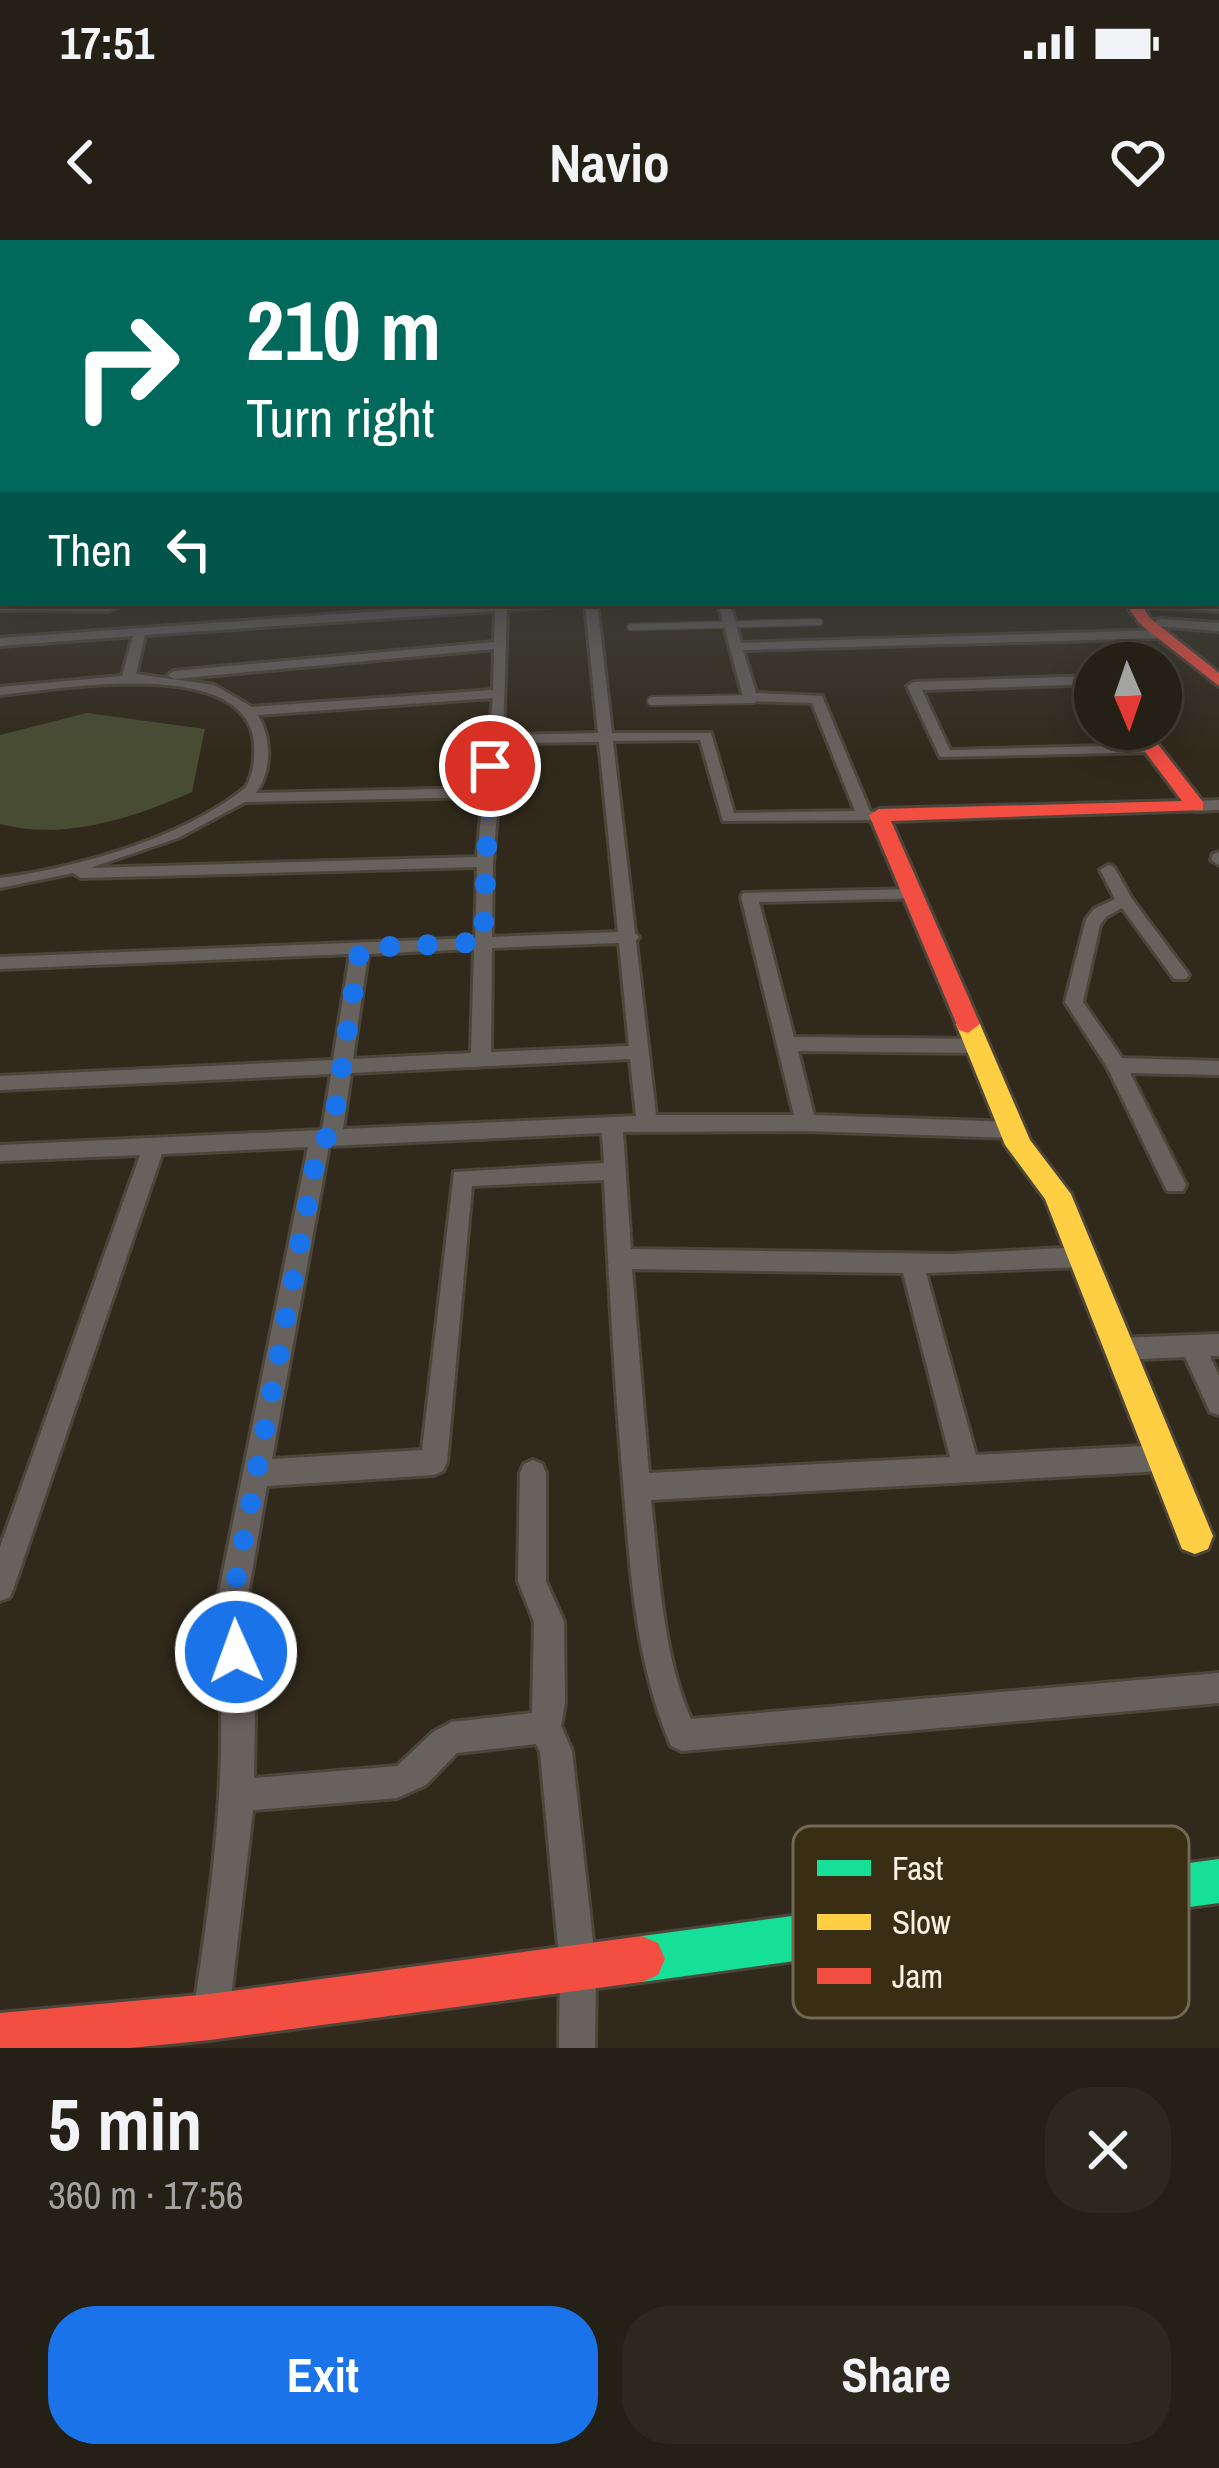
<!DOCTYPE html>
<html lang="en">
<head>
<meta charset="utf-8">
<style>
	:root { --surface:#252015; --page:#2d281e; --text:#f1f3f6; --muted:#a3a3a0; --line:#423e34; --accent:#1a73e8 }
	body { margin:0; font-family:"Archivo Narrow",sans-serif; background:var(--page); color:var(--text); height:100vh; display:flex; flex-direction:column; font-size:45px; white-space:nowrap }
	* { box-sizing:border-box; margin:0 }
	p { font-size:39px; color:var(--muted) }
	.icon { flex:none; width:66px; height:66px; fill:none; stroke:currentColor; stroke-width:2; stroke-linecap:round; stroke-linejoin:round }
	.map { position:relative; height:1808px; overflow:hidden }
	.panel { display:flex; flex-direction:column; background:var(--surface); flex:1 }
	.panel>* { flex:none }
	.top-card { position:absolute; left:0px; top:0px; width:1221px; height:366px; box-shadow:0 6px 30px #0003,0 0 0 3px var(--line); background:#00695c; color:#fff; overflow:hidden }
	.needle { width:78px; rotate:178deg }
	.fabs { position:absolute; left:1074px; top:402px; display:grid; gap:24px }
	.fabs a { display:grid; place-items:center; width:108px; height:108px; border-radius:50%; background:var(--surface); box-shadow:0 6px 30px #0003,0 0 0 3px var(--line); font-size:60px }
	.pin { position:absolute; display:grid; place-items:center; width:102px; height:102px; color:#fff; margin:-51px; border:6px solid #fff; border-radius:50%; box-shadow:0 3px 12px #0007 }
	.me { position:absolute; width:132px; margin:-66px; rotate:358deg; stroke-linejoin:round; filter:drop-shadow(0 0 9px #0008) }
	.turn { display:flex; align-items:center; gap:42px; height:252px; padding:0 48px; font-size:54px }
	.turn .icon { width:156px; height:156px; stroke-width:2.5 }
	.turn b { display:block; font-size:84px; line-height:102px }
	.then { display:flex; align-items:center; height:114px; padding:0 48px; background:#0003; gap:24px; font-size:45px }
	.round { display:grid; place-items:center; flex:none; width:126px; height:126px; border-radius:48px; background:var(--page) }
	.summary { display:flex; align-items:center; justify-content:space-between; height:204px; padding:0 48px }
	h1 { font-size:72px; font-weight:700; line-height:90px }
	.action { display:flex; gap:24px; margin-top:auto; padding:24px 48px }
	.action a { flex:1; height:138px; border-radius:48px; background:var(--accent); color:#fff; font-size:48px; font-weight:700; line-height:138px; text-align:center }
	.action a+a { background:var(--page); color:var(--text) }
	.status { display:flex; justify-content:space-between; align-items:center; height:84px; padding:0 60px; background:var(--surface); direction:ltr }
	.status svg { height:33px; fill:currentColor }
	header { display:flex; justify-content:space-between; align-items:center; height:156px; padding:0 48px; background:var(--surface); font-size:54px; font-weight:700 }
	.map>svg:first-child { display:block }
	.green { fill:#474c32 }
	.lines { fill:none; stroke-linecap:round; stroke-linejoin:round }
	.lane-far1-casing { stroke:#4b453a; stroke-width:9 }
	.lane-casing { stroke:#4b453a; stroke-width:12 }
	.street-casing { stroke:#4b453a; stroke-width:6 }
	.fast-casing { stroke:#4b453a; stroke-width:6 }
	.slow-casing { stroke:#4b453a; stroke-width:6 }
	.jam-casing { stroke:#4b453a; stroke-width:6 }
	.lane-far1 { stroke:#68625f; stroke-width:6 }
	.lane { stroke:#68625f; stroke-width:8 }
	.street { fill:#68625f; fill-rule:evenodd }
	.fast { fill:#16e098; fill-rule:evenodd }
	.slow { fill:#ffcf43; fill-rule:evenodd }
	.jam { fill:#f24e42; fill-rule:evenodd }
	.route { stroke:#1a73e8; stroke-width:21; stroke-dasharray:0 37.8 }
	.key { fill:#392e14; stroke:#736952; stroke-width:3 }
	.key-label { font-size:33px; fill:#f9f2e3 }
</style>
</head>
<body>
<div class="status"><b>17:51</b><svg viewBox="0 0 49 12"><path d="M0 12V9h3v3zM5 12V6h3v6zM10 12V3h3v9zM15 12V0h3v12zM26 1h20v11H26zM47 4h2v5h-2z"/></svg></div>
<header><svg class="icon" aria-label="back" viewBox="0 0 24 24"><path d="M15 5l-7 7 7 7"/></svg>Navio<svg class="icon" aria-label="heart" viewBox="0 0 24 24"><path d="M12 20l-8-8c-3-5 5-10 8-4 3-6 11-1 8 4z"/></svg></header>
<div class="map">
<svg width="1219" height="1808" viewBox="0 0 1219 1808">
	<rect width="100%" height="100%" fill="#312a1c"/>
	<path class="green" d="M87,473l118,16 -13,63c-58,26 -128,49 -192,32v-89z"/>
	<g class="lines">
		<g class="lane-far1-casing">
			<polyline id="lane-far1" points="631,387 819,382"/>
		</g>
		<g class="lane-casing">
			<polyline id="lane" points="652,461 753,459"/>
		</g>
		<g class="street-casing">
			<g id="street">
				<rect x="0" y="306" width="3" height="6"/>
				<rect x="1218" y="312" width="1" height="6"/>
				<rect x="1218" y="333" width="1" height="6"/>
				<rect x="0" y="337" width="3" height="9"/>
				<polygon points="129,363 108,371 0,370 0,364"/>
				<path d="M495,363h65l-6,3 -47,4 -4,125 95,-2 -13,-130h12l15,130h99l23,80 121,-2 -43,-108 -62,-2 -7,-4 -25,-94h12l11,40 419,-13 6,4 -6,4 -417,12 13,43 66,3 48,115 17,4 -8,5 -156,1 -23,-81 -87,1 22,192 4,4 -3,4 20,174h138l-53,-218 2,-4 172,-4 6,1v8l-162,4 35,135 185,2 10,7 -10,7 -181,-2 16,64 199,7 10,8 -10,8 -207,-7 -183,1 8,117 320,5 131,-7 8,3 3,7 -3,7 -8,3 -156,6 50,182 187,-10 9,4 4,9 -4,9 -9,4 -512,29c8,71 11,153 40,219l528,-46v30l-537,48 -11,-5c-34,-80 -40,-166 -47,-253 -9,-104 -15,-208 -20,-313l-132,6 -25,276 -4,9 -9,4 -167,11 -22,126 10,104 -1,62 143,-12 36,-34 19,-10 80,-9 2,-91 -16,-41 2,-108 4,-9 9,-4 9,4 4,9v108l18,41 1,81 -4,23 11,25 24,217 -1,80h-36l1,-80 -20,-216 -4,-8 -79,9 -31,32 -29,13 -144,12 -24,204 -5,13 -13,5 -13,-5 -5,-13c21,-137 38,-263 22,-402l93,-465 -146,7 -148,433 -4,10 -10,4v-54l140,-392 -140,6v-16l322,-15 9,-56 -331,16v-14l333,-16 17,-106 -350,15v-12l475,-19 2,-71 -396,11 -8,-5 -73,15v-10c77,-10 186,-41 246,-91 8,-15 9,-29 8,-45 -9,-87 -196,-53 -254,-47v-8l122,-11 11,-40 -133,10v-8zM495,371l-1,31 -320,29 -6,4 6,4 320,-30 -1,41 -241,17 -38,-22 -78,-11 9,-39zM493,458l-4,38 -3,3 3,3 -5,46 -228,5c16,-23 16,-53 2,-78zM599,502l19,190 -126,5 1,-75 10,-119zM483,557l-6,60 -387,11 88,-30 67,-36zM619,703l10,103 -138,6 1,-104zM474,709l-3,104 -118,6 15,-105zM630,819l6,57 -293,13 8,-56zM602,893l2,30 -150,9 -32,278 -150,9 57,-313zM632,1029l271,4 47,184 -301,16z"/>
				<polygon points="1141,363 1219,365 1219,371 1146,367"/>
				<polygon points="1160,379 1219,383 1219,391 1156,386 1156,380"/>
				<polygon points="1095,436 1095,444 922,450 950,510 1153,505 1160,509 1158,512 940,517 907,446 914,442"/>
				<polygon points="1219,560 1219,570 1196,571 1188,566 1196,561"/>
				<polygon points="1219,612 1219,625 1211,620 1213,614"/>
				<polygon points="1108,625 1114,627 1132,659 1189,735 1186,739 1174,739 1122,668 1106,677 1100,685 1083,762 1122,818 1219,821 1219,835 1130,833 1186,945 1183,951 1167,951 1107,827 1065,762 1086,679 1094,669 1115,659 1100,630"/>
				<polygon points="1219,1094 1219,1116 1210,1116 1219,1136 1219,1175 1210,1172 1185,1117 1119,1120 1110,1117 1107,1109 1110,1101 1119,1098"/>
			</g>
		</g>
		<g class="fast-casing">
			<polygon id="fast" points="1219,1619 1219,1663 642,1742 626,1735 619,1719 626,1703 642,1696"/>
		</g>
		<g class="slow-casing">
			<polygon id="slow" points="968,775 980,784 1030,900 1071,954 1213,1296 1208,1309 1195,1314 1182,1309 1045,959 1005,905 956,784"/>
		</g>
		<g class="jam-casing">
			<g id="jam">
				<polygon points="1125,363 1140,363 1150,378 1219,433 1219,446 1140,384"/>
				<polygon points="1128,489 1146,489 1203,562 1203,570 891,581 980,784 968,793 959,790 869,575 879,569 1182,561"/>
				<polygon points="642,1696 658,1703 665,1719 658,1735 642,1742 210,1800 130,1808 0,1808 0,1773 210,1754"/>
			</g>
		</g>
		<use href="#lane-far1" class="lane-far1"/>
		<use href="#lane" class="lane"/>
		<use href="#street" class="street"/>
		<use href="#fast" class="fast"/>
		<use href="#slow" class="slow"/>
		<use href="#jam" class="jam"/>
	</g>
	<linearGradient id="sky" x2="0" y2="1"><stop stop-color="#1b170f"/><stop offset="0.51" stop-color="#484a4b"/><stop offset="1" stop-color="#484a4b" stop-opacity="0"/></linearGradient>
	<rect width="1219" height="513" fill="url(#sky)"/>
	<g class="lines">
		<polyline class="route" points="236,1412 230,1372 320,898 331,898 360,708 483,702 490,526"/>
	</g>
	<rect x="793" y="1586" width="396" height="192" rx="18" class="key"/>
	<rect x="817" y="1620" width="54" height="16" fill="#16e098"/>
	<rect x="817" y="1674" width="54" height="16" fill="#ffcf43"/>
	<rect x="817" y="1728" width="54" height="16" fill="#f24e42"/>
	<g class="key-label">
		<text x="892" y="1640">Fast</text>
		<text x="892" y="1694">Slow</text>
		<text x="892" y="1748">Jam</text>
	</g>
</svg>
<div class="fabs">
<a><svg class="needle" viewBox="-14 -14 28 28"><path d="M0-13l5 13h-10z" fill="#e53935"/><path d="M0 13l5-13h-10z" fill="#a3a3a0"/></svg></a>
</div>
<div class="pin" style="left:490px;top:526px;background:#d93025"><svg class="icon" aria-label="arrive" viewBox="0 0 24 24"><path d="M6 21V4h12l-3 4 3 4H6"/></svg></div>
<svg class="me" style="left:236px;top:1412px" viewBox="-20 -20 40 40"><circle r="17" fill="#1a73e8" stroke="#fff" stroke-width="3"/><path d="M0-11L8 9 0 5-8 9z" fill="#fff"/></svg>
<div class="top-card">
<div class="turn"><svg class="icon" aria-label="right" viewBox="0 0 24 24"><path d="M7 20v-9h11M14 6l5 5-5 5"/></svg><div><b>210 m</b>Turn right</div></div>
<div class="then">Then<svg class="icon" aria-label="left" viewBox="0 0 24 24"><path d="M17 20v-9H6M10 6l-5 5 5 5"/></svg></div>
</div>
</div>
<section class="panel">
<div class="summary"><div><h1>5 min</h1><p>360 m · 17:56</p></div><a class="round"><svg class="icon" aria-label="close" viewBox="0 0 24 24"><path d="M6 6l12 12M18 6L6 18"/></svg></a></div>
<div class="action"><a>Exit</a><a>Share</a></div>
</section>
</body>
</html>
